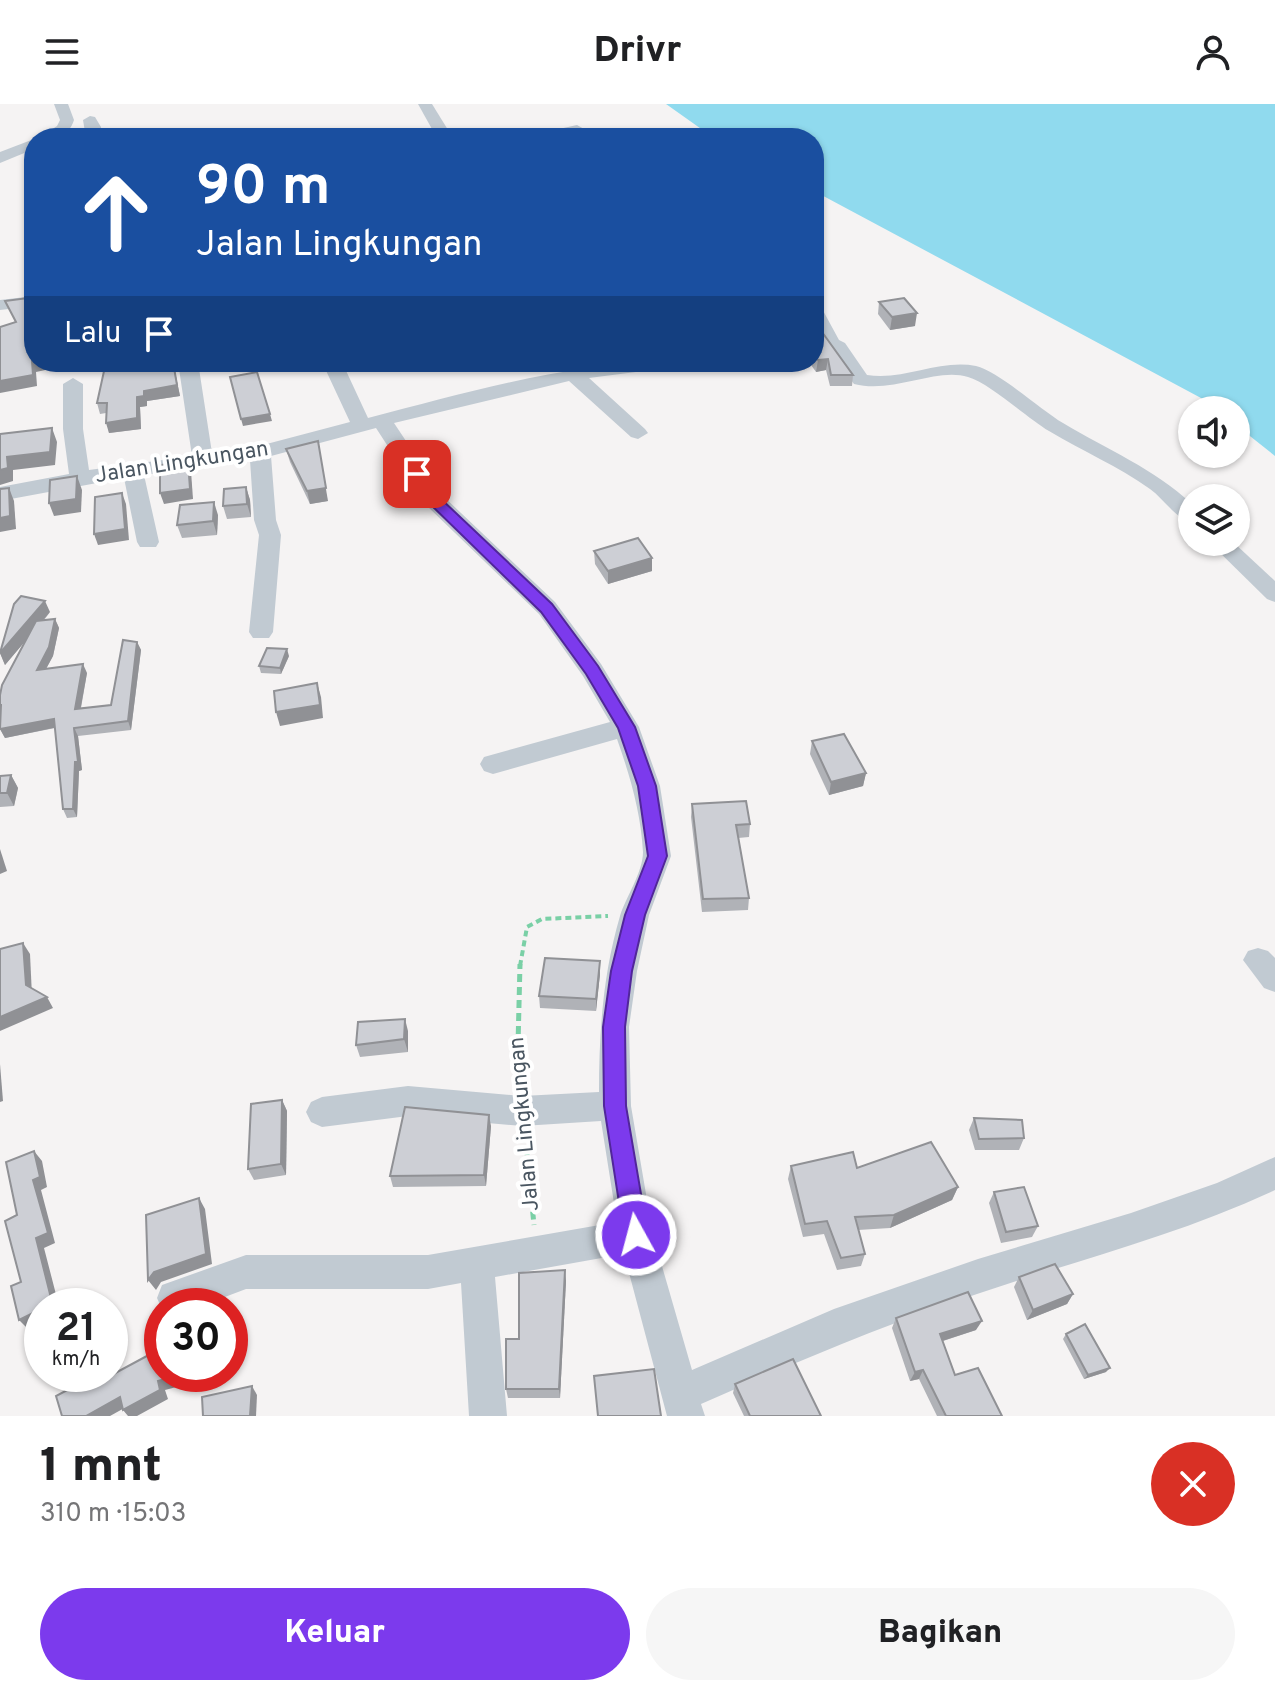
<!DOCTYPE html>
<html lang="id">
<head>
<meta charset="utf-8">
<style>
	:root { --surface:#fff; --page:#f6f6f6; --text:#202124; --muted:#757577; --accent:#7c3aed }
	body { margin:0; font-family:Overpass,sans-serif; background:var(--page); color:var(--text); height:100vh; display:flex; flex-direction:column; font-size:30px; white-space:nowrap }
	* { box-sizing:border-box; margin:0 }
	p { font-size:26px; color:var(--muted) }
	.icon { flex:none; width:44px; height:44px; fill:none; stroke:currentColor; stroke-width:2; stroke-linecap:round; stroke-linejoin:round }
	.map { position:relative; height:1312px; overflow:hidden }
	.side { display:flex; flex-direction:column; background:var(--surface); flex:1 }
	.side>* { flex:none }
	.guide { position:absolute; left:24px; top:24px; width:800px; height:244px; border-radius:32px; box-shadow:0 2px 6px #0004; background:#1a4fa0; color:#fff; overflow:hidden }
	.tools { position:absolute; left:1178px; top:292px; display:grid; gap:16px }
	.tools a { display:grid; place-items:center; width:72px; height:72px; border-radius:50%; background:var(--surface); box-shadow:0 2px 6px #0004; font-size:40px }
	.speed { position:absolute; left:24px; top:1184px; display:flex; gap:16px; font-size:40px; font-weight:700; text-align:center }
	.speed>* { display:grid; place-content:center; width:104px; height:104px; border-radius:50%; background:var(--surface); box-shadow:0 2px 6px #0004; line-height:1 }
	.speed small { font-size:20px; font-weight:400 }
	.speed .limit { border:12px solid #d22; background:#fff; color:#111 }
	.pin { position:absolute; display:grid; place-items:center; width:68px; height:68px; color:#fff; margin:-34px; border-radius:16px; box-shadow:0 4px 12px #0006 }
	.me { position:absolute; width:88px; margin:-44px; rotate:353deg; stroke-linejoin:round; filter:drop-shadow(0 0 6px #0008) }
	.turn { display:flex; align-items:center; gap:28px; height:168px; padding:0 40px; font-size:36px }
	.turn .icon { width:104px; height:104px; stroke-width:2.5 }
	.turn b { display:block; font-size:56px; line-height:68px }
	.then { display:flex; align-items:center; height:76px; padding:0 40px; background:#0003; gap:16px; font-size:30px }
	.round { display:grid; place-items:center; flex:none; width:84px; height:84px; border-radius:42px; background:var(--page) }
	.head { display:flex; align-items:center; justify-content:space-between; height:136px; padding:0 40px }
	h1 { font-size:48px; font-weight:800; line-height:60px }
	.button { display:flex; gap:16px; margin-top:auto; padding:16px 40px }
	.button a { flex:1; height:92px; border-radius:48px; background:var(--accent); color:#fff; font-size:32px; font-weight:800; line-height:92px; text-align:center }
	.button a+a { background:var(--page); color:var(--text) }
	header { display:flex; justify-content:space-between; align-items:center; height:104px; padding:0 40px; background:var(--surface); font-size:36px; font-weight:800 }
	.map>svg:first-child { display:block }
	.water { fill:#90daee }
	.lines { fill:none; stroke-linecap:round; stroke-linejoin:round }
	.path-far1 { stroke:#7ad0a6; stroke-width:4; stroke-dasharray:6 4; stroke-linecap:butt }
	.path { stroke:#7ad0a6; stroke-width:5; stroke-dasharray:8 5; stroke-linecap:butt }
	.minor { fill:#c1cad2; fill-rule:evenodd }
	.wall { fill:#b0b2b7 }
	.shaded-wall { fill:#909195 }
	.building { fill:#cdcfd5; stroke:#909195; stroke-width:2 }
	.route { fill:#7c3aed; stroke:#51269a; stroke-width:2 }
	.labels { text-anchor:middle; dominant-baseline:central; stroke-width:8; stroke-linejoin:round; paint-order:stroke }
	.street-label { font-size:22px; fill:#4a5661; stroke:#fff }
</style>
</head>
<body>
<header><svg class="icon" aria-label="menu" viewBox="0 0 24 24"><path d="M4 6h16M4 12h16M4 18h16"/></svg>Drivr<svg class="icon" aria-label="person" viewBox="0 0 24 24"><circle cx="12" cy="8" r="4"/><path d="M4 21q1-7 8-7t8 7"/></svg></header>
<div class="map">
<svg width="1275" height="1312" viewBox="0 0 1275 1312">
	<rect width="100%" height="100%" fill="#f5f3f3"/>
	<polygon class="water" points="666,0 1275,0 1275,352 1236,321 1236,306 1216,306 1201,294 814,87 814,34 714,34"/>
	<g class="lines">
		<polyline class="path-far1" points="520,862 527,823 542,815 608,812"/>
		<g class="path">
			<polyline points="517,982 520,860"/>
			<polyline points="525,1030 534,1121"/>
		</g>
		<g class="minor">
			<path d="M54,0h14l6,16c-6,18 -18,18 -35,18l18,-12 3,-6z"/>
			<polygon points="418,0 432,0 453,34 437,34"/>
			<polygon points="90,12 95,13 101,23 102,34 86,34 83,16"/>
			<polygon points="577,21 600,34 575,31 529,34 532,31"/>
			<polygon points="34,35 34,45 0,59 0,48"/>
			<polygon points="34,192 34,202 0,206 0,196"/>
			<path d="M814,200l6,1 19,35 6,3 22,32c37,6 72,-16 109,-9 22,5 65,44 87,57 45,27 90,45 129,81v19c-17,-5 -28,-24 -42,-34 -32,-23 -68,-38 -101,-58 -22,-13 -58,-47 -81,-54 -32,-10 -74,17 -114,7 -21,-31 -40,-41 -40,-80z"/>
			<path d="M178,258h20l14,91 47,-7 91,-24 -28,-60h20l26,56c104,-27 201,-56 309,-56l-10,6 -78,10 56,51 3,4 -10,6 -7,-2 -62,-56 -175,42 48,72 113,107 46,62 38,63 21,59 11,70 -22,59 -12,56 -8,56 2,79 22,129 39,135 142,-61 144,-50 153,-46 86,-30 58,-26v33c-96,45 -198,70 -298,104 -94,31 -185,70 -276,110l4,12h-38l-43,-162 -129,23 12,139h-38l-8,-133 -33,6h-182l-45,17h-39v3l-5,-11 5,-13 84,-30h182l189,-33 -16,-101 -79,5 -114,-10 -86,11 -11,-5 -5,-10 5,-10 11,-5 86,-11 114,10 77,-4c0,-60 4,-118 21,-176 6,-19 23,-44 23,-64 -2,-39 -13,-76 -26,-113l-124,35 -9,-3 -4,-7 4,-7 126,-35 -27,-46 -44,-62 -113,-109 -50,-77 -105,28 5,64 5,15 -8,97 -4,6h-16l-4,-6 10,-97 -5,-15 -4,-60 -106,15 15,67 -3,5h-16l-3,-5 -13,-64 -124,23v-14l69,-13 -6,-45v-45l10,-6 10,6v45l6,41 103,-14z"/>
			<polygon points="1209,438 1233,438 1275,477 1275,498 1267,495"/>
			<polygon points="1258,844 1268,847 1275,854 1275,888 1264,884 1243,856 1248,847"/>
		</g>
	</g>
	<g class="wall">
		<polygon points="879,198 915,222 890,226 878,210"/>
		<polygon points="822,228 853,271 852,282 830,282 826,266 816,268 809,258 814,258 814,235 821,234"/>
		<polygon points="106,258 144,258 144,259 173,258 180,292 147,297 147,302 140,303 141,325 109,329 106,309 100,310 97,299"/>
		<polygon points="286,345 328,397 310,400 290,358"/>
		<polygon points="246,383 250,396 251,413 227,415 223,402"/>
		<polygon points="218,411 217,431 182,434 177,421"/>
		<polygon points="594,447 652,467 608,480 595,460"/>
		<polygon points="50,508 44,516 55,515 59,524 53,552 46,565 87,569 81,604 111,601 137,538 141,546 131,626 78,632 82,666 79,667 77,713 67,714 63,705 55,624 5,634 0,625 25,537 5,561 0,549"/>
		<polygon points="289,552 281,570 261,569 259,562"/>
		<polygon points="812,637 866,669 863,682 829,691 810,650"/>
		<polygon points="11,671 18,684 14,702 0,703 0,672"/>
		<polygon points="692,700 750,720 749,733 738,734 749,794 748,806 702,808 691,713"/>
		<polygon points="600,870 596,907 540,904 539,892"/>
		<polygon points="408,927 408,948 360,953 356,941"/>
		<polygon points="282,996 287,1007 286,1071 254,1076 248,1065"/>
		<polygon points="974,1014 1024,1034 1019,1046 975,1046 969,1026"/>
		<polygon points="491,1022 486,1082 393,1083 390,1072"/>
		<polygon points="791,1062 857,1064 958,1083 952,1096 890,1124 858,1126 865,1150 861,1162 837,1166 824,1130 803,1133 788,1075"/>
		<polygon points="994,1088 1038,1122 1032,1133 1001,1139 989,1099"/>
		<polygon points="1019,1173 1073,1190 1067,1200 1027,1216 1014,1183"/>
		<polygon points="566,1177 560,1294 508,1294 506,1285 519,1235"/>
		<polygon points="896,1214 976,1226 943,1237 955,1271 1002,1312 937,1312 919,1275 910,1277 892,1224"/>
		<polygon points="1066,1230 1106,1268 1084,1275 1063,1235"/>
		<polygon points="735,1280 821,1312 744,1312 733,1289"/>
	</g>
	<g class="shaded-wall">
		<polygon points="917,209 915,222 890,226 892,213"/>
		<polygon points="828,255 826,266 816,268 818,256"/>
		<polygon points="32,257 63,258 64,262 36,268 37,282 0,289 0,277"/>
		<polygon points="173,258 180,292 147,297 147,302 140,303 141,325 109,329 106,319 137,293"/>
		<polygon points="270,310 272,317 243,322 241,315"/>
		<polygon points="52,324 57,338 55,361 13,366 13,377 0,381 0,366 7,353"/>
		<polygon points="320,350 328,397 310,400 307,387"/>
		<polygon points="188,357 191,367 193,395 164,400 160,389"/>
		<polygon points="77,372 82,386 81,408 54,412 49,399"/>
		<polygon points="246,383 250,396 251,413 247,400"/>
		<polygon points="9,384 14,397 16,425 0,428 0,414"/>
		<polygon points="122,389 126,400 129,436 98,441 94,430"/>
		<polygon points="214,398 218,411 217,431 213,417"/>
		<polygon points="652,454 652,467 608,480 608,467"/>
		<polygon points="45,497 50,508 5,561 0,549"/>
		<polygon points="55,515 59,524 53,552 41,574 37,566"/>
		<polygon points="137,538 141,546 131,626 128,617"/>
		<polygon points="287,545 289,552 281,570 280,564"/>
		<polygon points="83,560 87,569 79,613 75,605"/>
		<polygon points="317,579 321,593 323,614 280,622 276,608"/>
		<polygon points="54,615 58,623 5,634 0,625"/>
		<polygon points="74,624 78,632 82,666 79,667 77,713 73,705"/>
		<polygon points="866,669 863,682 829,691 831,678"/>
		<polygon points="11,671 18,684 14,702 7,689"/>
		<polygon points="0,745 7,767 0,770"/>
		<polygon points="23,839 30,850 32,892 26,881"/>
		<polygon points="600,857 600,870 596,907 596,895"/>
		<polygon points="47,893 53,904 0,927 0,913"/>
		<polygon points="405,915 408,927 408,948 404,935"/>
		<polygon points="0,960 3,997 0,998"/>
		<polygon points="282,996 287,1007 286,1071 281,1060"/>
		<polygon points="489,1011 491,1022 486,1082 484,1071"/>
		<polygon points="34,1047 42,1057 47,1083 41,1086 55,1139 44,1144 59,1202 53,1202 36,1134 33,1076"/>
		<polygon points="958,1083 952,1096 890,1124 894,1111"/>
		<polygon points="199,1094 205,1105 212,1160 161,1178 156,1186 148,1176"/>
		<polygon points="565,1166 566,1177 560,1294 559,1285"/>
		<polygon points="1073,1190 1067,1200 1027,1216 1033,1206"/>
		<polygon points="37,1207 42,1218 28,1225 19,1216"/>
		<polygon points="982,1217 976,1226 936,1239 940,1230"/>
		<polygon points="1110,1264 1106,1268 1084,1275 1088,1271"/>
		<polygon points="923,1266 919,1275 910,1277 915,1268"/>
		<polygon points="183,1270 212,1270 211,1274 165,1286 168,1295 137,1312 128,1312 123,1306 158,1277"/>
		<polygon points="252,1282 257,1291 256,1312 250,1312"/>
		<polygon points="120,1293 128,1302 110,1312 86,1312"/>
	</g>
	<g class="building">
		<polygon points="28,194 34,204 34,257 32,257 33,271 0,277 0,223 16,218 5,197"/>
		<polygon points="904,194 917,209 892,213 879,198"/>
		<polygon points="822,228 853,271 831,271 828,255 818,256 814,252 814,235 823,233"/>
		<polygon points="106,258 140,258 140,260 152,258 173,258 177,281 144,287 144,292 137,293 137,314 106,319 107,299 97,299"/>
		<polygon points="257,268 270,310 241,315 230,273"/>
		<polygon points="52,324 50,348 7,353 8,364 0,366 0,330"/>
		<polygon points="318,337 326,384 307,387 286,345"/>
		<polygon points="188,357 190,385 160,389 160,361"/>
		<polygon points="77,372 76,395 49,399 50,376"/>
		<polygon points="246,383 247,400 223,402 224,385"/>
		<polygon points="9,384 10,412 0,414 0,385"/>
		<polygon points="122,389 125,425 94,430 95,393"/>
		<polygon points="214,398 213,417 177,421 180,401"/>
		<polygon points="638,434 652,454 608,467 594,447"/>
		<polygon points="21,492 45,497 0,549 14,500"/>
		<polygon points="55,515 49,543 37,566 83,560 75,605 111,601 123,536 137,538 128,617 74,624 78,658 75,658 73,705 63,705 54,615 0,625 1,601 0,601 0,591 2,581 36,517"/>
		<polygon points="267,544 287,545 280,564 259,562"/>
		<polygon points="317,579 320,601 276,608 274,587"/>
		<polygon points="844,630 866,669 831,678 812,637"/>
		<polygon points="11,671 7,689 0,689 0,672"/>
		<polygon points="746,697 750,720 736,721 749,794 703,795 692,700"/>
		<polygon points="23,839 26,881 47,893 0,913 0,845"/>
		<polygon points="545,854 600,857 596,895 539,892"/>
		<polygon points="405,915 404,935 356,941 358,918"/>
		<polygon points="282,996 281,1060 248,1065 251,1000"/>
		<polygon points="405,1003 489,1011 484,1071 390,1072"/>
		<polygon points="974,1014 1022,1016 1024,1034 979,1035"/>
		<polygon points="931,1038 958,1083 894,1111 855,1113 865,1150 841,1154 827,1117 805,1120 791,1062 853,1048 857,1064"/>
		<polygon points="34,1047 40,1073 33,1076 48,1129 36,1134 53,1202 42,1202 42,1256 41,1257 37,1207 19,1216 11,1182 21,1178 5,1117 17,1111 6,1058"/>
		<polygon points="1024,1083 1038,1122 1006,1128 994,1088"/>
		<polygon points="199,1094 206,1150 154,1168 148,1176 146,1111"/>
		<polygon points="1055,1160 1073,1190 1033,1206 1019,1173"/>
		<polygon points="565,1166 559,1285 506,1285 506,1235 519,1235 519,1169"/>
		<polygon points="968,1188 982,1217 940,1230 955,1271 978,1264 1002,1312 946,1312 923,1266 915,1268 896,1214"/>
		<polygon points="1085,1220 1110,1264 1088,1271 1066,1230"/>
		<polygon points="162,1235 162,1270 183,1270 158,1277 160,1286 123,1306 120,1293 86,1312 62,1312 56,1292 86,1276 94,1276 95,1280 158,1246 159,1236"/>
		<polygon points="793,1255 821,1312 750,1312 735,1280"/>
		<polygon points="654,1265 661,1312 598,1312 594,1272"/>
		<polygon points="252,1282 250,1312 203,1312 202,1293"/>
	</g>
	<polygon class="route" points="417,366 423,367 439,393 552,500 598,562 635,623 656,682 667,752 645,811 632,867 625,923 626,1002 648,1131 644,1140 636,1143 628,1140 624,1131 604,1002 603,923 611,867 625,811 648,752 638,682 618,624 586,570 541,508 429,399 410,370"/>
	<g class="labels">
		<g class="street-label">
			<text transform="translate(182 359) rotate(-9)">Jalan Lingkungan</text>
			<text transform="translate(525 1020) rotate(-95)">Jalan Lingkungan</text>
		</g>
	</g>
</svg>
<div class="tools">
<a><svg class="icon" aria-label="sound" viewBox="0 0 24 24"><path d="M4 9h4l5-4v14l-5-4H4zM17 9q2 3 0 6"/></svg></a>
<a><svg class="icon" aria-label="layers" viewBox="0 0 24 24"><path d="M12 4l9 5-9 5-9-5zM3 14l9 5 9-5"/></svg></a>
</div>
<div class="speed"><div>21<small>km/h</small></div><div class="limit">30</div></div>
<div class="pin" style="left:417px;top:370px;background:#d93025"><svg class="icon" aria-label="arrive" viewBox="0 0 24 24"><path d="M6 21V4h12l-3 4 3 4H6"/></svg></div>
<svg class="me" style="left:636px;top:1131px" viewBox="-20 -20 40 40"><circle r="17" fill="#7c3aed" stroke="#fff" stroke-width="3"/><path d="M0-11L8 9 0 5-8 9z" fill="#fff"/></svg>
<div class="guide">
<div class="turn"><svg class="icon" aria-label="ahead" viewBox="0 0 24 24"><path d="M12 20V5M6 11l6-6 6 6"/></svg><div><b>90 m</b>Jalan Lingkungan</div></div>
<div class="then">Lalu<svg class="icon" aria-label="arrive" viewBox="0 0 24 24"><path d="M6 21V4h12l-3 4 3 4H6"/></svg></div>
</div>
</div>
<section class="side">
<div class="head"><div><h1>1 mnt</h1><p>310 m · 15:03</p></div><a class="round" style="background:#d93025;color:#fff"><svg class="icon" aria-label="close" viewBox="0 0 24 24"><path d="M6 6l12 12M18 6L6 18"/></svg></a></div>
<div class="button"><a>Keluar</a><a>Bagikan</a></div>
</section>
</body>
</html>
